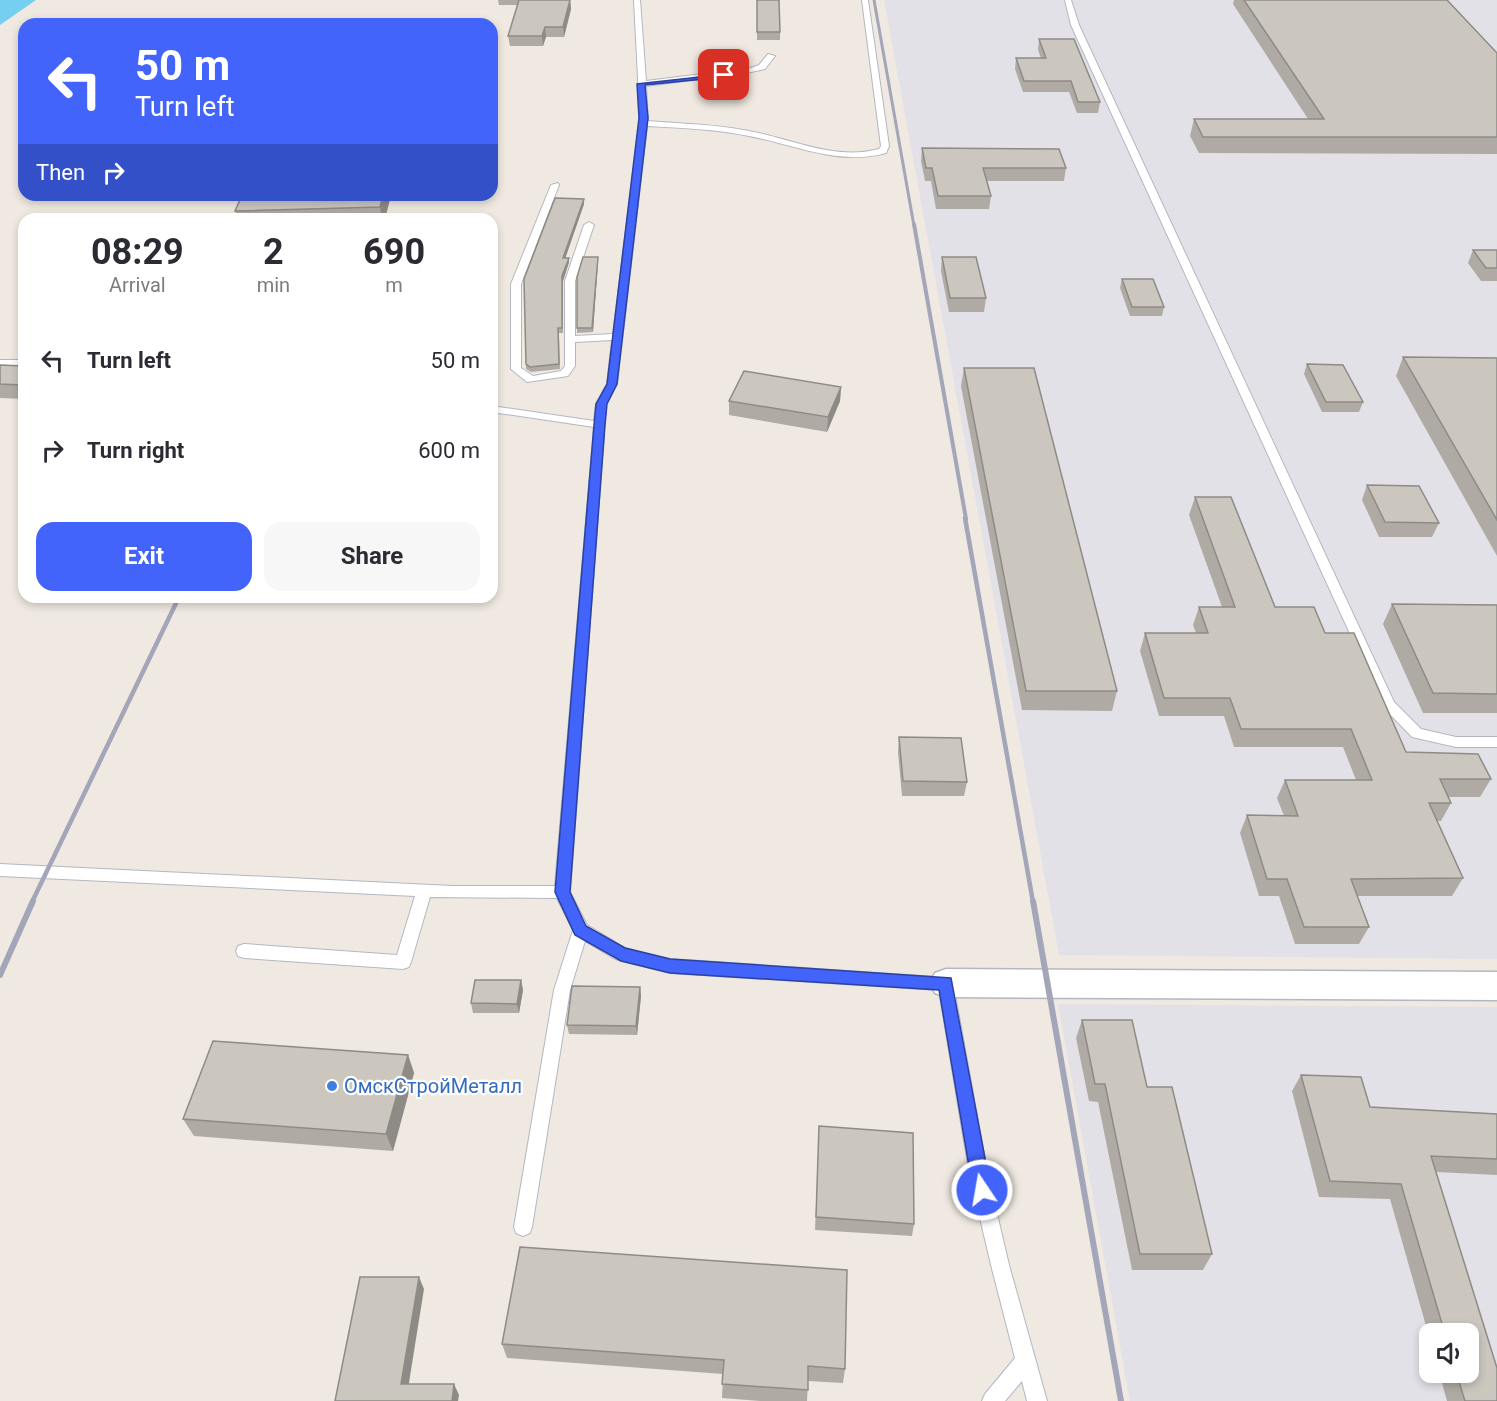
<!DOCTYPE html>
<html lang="en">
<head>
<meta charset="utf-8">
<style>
	:root { --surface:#fff; --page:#f7f7f7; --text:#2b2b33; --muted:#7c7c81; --accent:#4264fb }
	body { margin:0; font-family:Roboto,sans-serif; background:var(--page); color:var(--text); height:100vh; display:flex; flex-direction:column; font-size:22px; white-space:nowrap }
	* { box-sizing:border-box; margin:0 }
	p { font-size:20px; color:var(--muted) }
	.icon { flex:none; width:33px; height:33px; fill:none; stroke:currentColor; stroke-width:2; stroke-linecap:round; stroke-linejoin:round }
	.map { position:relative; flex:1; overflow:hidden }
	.side { position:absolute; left:18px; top:213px; width:480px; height:390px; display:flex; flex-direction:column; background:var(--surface); border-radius:18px; box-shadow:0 3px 9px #0003 }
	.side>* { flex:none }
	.hud { position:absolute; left:18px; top:18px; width:480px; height:183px; border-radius:18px; box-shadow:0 3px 9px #0003; background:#4264fb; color:#fff; overflow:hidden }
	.fabs { position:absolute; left:1419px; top:1323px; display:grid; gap:12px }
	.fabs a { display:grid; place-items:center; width:60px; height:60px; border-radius:12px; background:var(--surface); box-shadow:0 3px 9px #0003; font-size:30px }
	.pin { position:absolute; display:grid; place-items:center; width:51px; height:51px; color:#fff; margin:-26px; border-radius:12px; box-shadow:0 3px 9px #0006 }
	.me { position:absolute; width:66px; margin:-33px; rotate:348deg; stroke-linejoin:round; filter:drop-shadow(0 0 4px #0008) }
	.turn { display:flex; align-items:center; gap:21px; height:126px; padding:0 18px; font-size:27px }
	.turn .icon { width:78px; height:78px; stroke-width:2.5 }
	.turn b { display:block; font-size:42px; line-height:51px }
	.then { display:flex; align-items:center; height:57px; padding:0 18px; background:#0003; gap:12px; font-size:22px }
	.eta { display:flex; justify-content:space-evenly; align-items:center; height:102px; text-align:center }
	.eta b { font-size:36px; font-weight:700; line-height:42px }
	.cta { display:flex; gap:12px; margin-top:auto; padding:12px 18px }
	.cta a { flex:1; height:69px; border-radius:18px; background:var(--accent); color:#fff; font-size:24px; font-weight:700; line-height:69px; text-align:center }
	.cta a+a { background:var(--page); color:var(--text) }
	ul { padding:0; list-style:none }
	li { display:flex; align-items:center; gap:18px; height:90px; padding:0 18px }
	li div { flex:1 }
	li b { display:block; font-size:22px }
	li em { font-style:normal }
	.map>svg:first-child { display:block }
	.industrial { fill:#e3e1e8; fill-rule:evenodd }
	.water { fill:#75cff0 }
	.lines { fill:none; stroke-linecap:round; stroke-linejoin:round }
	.service-casing { stroke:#b4b7c1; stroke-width:2 }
	.minor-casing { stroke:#b4b7c1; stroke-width:3 }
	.service { fill:#fff; fill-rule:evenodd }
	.minor { fill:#fff; fill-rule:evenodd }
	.rail-far3 { stroke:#a3a6b8; stroke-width:3 }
	.rail-far2 { stroke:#a3a6b8; stroke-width:4 }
	.rail-far1 { stroke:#a3a6b8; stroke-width:4.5 }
	.rail { stroke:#a3a6b8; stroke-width:6 }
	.wall { fill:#afaba4 }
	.shaded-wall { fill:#8e8b86 }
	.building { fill:#cbc7bf; stroke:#8e8b86; stroke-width:1.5 }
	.route { fill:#4264fb; stroke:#2b41a3; stroke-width:1.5 }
	.shop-dot { fill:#3f7fe0; stroke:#fff; stroke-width:2 }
	.labels { text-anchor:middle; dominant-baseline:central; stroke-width:4.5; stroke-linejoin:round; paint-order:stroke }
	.near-shop-label { font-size:20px; fill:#366cbe; stroke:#fff; text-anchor:start }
</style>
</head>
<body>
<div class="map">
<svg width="1497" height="1401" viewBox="0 0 1497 1401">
	<rect width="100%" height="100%" fill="#efe9e1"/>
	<g class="industrial">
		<polygon points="884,0 1497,0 1497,959 1059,955"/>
		<path d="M1058,1004l439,3v394h-367zM1430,1334h38v38h-38z"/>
	</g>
	<polygon class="water" points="0,0 36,0 0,25"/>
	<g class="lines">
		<g class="service-casing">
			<g id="service">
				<path d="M634,0h6l6,81 105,-13 8,-3 9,-11 7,2 -10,13 -14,3 -105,14 2,35c33,3 68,3 101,10 43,8 86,30 130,18l2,-3 -19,-146h6l21,146 -3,7c-48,13 -90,-8 -137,-17 -33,-7 -68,-8 -102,-10l-30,258 -11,20 -36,488 17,33 38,23 45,11 282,19 35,193 22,94 38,136h-20l-5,-20 -17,20h-23l3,-7 30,-36 -24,-93 -22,-94 -30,-181 -269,-17 -55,-14 -30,-18 -15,49 -38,237 -2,6 -7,3 -7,-3 -2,-6 40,-237 19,-60 -16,-32 -127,-1 -19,65 -2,5 -6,2 -159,-11 -6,-2 -2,-5 2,-5 6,-2 153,11 18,-59 -415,-20v-12l452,22h103l39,-459 -102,-15v-6l102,15 2,-17 11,-20 5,-44 -37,2v24l-7,10 -41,6 -16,-13v-85l40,-99 7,-2 1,2 -38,99v84l12,8 28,-5 4,-5v-85l19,-56 5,-3 5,3 -19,56v55l38,-2 27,-216z"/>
				<polygon points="1065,0 1071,0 1079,25 1394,702 1421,729 1456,737 1497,737 1497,747 1456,747 1412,737 1384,708 1071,25"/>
				<rect x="0" y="360" width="24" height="6"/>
			</g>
		</g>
		<g class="minor-casing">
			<polygon id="minor" points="946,969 1497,972 1497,1000 946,997 935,993 930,983 935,973"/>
		</g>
		<use href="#service" class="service"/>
		<use href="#minor" class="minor"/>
		<polyline class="rail-far3" points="874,0 914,226"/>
		<polyline class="rail-far2" points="914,224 966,519"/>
		<g class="rail-far1">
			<polyline points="965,518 1033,902"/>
			<polyline points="32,902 179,597"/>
		</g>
		<g class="rail">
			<polyline points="1033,901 1121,1401"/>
			<polyline points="0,975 33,901"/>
		</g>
	</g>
	<g class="wall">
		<polygon points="498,0 570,0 571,9 564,37 546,37 543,46 510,46 508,36 518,5 499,5"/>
		<polygon points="757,0 780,32 780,40 757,40"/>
		<polygon points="1234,0 1447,0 1497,53 1497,154 1199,153 1190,136 1194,119 1308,119 1233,4"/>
		<polygon points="1039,39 1100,102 1098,113 1077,113 1069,92 1023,92 1015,69 1016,58 1041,58 1038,50"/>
		<polygon points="922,148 1066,168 1064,181 987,181 991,196 989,209 936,209 931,181 925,181 921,161"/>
		<polygon points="391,195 385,219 238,219 235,211"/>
		<polygon points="584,199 584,204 565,258 569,258 569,262 563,281 563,333 559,333 560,369 531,372 526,369 526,364"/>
		<polygon points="1473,250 1497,250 1497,281 1481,281 1468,263"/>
		<polygon points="598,257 593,332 577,333 577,328"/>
		<polygon points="942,257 986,298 984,312 949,312 941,271"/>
		<polygon points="1122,279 1164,307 1162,316 1130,316 1120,288"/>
		<polygon points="1403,357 1497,358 1497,556 1396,376"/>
		<polygon points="1307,364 1363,402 1359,412 1322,412 1304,374"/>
		<polygon points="0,365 24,366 24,399 0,398"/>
		<polygon points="964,368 1117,691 1112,711 1022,710 961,386"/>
		<polygon points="841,387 840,401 827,432 729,415 729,401"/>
		<polygon points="1367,485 1439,523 1432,537 1379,537 1362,500"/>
		<polygon points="1195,497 1275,607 1325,633 1406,752 1491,779 1480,797 1448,797 1451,803 1441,821 1437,821 1463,878 1452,896 1357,896 1369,927 1359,944 1295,944 1279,896 1259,896 1240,833 1247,815 1284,816 1277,798 1285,780 1356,780 1343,747 1234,747 1224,716 1159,716 1140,651 1145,633 1196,633 1193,625 1199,607 1222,607 1189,515"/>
		<polygon points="1392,604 1497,605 1497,713 1423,713 1383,624"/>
		<polygon points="899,737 967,782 964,796 902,796 898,752"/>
		<polygon points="521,980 523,990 519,1013 473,1013 471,1003"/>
		<polygon points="640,987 641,996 637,1035 569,1034 567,1025"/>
		<polygon points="1082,1020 1212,1254 1203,1270 1132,1270 1098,1102 1089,1101 1076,1038"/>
		<polygon points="408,1055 414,1073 393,1151 194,1136 183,1119"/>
		<polygon points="1301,1075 1370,1107 1497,1114 1497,1175 1436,1172 1497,1401 1447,1401 1439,1372 1468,1372 1468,1334 1430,1334 1430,1340 1390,1199 1319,1197 1292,1091"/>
		<polygon points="819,1126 914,1224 912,1236 815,1230"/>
		<polygon points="502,1344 845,1369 843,1383 808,1381 807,1401 760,1401 722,1398 723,1374 507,1358"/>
	</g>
	<g class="shaded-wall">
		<polygon points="570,0 571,9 564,37 563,27"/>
		<polygon points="545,27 546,37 543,46 542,36"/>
		<polygon points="383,195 391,195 385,219 382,219 380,207"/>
		<polygon points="584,199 584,204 564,262 563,258"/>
		<polygon points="598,257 598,262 593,332 592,328"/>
		<polygon points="569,258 569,262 563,281 563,333 562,276"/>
		<polygon points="841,387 840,401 827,432 828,417"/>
		<polygon points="521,980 523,990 519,1013 517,1004"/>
		<polygon points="640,987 641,996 637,1035 636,1026"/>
		<polygon points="408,1055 414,1073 393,1151 386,1134"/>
		<polygon points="419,1277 424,1289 407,1395 401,1384"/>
		<polygon points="454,1384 459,1395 458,1401 452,1401"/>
	</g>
	<g class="building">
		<polygon points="519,0 570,0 563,27 545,27 542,36 508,36"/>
		<polygon points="757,0 779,0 780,32 757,32"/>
		<polygon points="1244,0 1447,0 1497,53 1497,137 1203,137 1194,119 1324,119"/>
		<polygon points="1039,39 1074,39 1100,102 1078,102 1071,81 1024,81 1016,58 1046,58"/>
		<polygon points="922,148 1059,149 1066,168 983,168 991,196 938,196 932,168 926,168"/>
		<polygon points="242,195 383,195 380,207 235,211"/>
		<polygon points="555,198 584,199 563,258 569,258 562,276 562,328 558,328 559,364 530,367 526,364 524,279"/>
		<polygon points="1473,250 1497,250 1497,268 1486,268"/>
		<polygon points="583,257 598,257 592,328 577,328 577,277"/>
		<polygon points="942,257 976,257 986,298 950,298"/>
		<polygon points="1122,279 1153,279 1164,307 1132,307"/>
		<polygon points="1403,357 1497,358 1497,520"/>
		<polygon points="1307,364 1343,365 1363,402 1326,402"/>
		<polygon points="0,365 24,366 24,385 0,384"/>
		<polygon points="964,368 1034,368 1117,691 1026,691"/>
		<polygon points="744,371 841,387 828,417 729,401"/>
		<polygon points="1367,485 1419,486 1439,523 1385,522"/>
		<polygon points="1195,497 1231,497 1275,607 1314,607 1325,633 1354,633 1406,752 1478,754 1491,779 1440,779 1451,803 1429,803 1463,878 1351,879 1369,927 1304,927 1287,879 1267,879 1247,815 1298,816 1285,780 1372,780 1351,729 1241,729 1230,698 1164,698 1145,633 1208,633 1199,607 1235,607"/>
		<polygon points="1392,604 1497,605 1497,694 1433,693"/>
		<polygon points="899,737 961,738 967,782 903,781"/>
		<polygon points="475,980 521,980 517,1004 471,1003"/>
		<polygon points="572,986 640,987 636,1026 567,1025"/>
		<polygon points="1082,1020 1132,1020 1147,1087 1172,1087 1212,1254 1140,1254 1105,1084 1095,1084"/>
		<polygon points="213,1041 408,1055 386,1134 183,1119"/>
		<polygon points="1301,1075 1361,1077 1370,1107 1497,1114 1497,1159 1431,1156 1497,1368 1497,1401 1465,1401 1456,1372 1468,1372 1468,1334 1445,1334 1401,1184 1330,1181"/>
		<polygon points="819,1126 913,1133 914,1224 816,1217"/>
		<polygon points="520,1247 847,1270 845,1369 808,1366 808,1390 722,1384 724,1360 502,1344"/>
		<polygon points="360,1277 419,1277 401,1384 454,1384 452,1401 335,1401"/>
	</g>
	<polygon class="route" points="727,74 724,77 645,85 648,118 617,384 607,404 605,425 570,892 586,926 625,948 670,959 951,978 991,1190 989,1196 982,1198 976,1196 973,1190 939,990 670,973 621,961 575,935 555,892 594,425 596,404 607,384 639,118 637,84"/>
	<circle class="shop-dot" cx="332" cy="1086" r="6"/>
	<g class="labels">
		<g class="near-shop-label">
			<text x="344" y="1086">ОмскСтройМеталл</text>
		</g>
	</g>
</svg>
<div class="fabs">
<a><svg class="icon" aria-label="sound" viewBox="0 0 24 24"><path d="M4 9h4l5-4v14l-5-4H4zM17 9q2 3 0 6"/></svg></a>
</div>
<div class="pin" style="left:724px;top:75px;background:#d93025"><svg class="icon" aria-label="arrive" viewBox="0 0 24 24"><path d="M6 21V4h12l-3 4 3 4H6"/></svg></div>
<svg class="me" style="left:982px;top:1190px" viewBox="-20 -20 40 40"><circle r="17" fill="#4264fb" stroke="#fff" stroke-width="3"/><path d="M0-11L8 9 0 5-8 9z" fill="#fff"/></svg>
<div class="hud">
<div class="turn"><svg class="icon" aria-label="left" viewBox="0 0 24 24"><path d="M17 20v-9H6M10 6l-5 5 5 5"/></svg><div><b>50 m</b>Turn left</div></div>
<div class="then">Then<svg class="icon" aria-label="right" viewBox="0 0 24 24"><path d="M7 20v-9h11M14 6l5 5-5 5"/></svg></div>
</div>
<section class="side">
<div class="eta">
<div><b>08:29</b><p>Arrival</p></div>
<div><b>2</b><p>min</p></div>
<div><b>690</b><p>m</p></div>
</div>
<ul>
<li><svg class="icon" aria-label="left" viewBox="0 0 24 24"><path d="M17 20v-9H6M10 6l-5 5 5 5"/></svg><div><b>Turn left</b></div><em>50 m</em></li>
<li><svg class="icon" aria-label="right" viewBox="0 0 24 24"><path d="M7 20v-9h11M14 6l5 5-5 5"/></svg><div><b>Turn right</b></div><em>600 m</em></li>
</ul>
<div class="cta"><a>Exit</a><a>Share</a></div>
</section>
</div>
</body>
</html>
